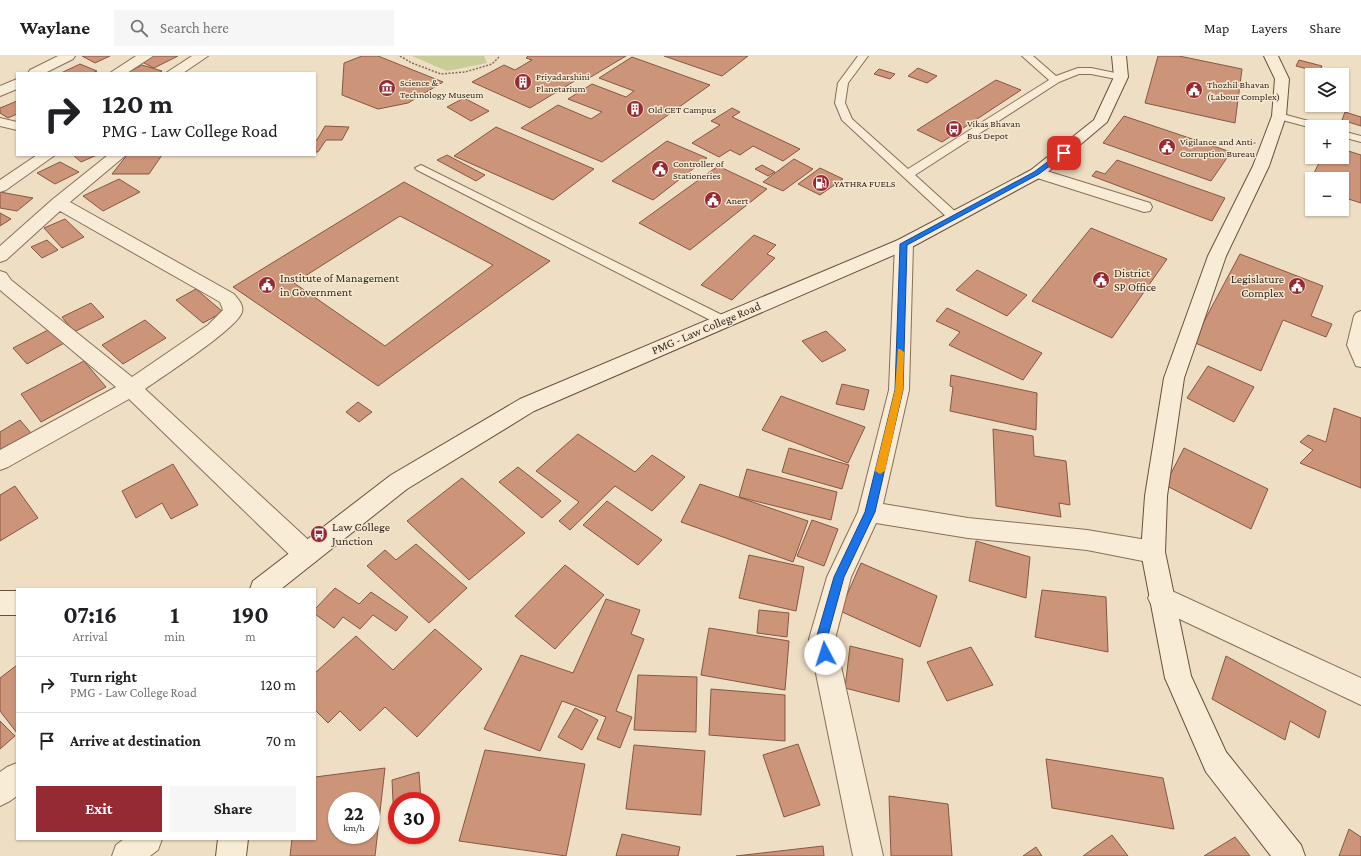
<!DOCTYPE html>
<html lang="en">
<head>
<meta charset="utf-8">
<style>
	:root { --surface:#fff; --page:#f6f6f6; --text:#202124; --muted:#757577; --line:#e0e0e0; --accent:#962a32 }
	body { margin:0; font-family:"Crimson Pro",serif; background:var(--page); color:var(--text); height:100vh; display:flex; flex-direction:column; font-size:15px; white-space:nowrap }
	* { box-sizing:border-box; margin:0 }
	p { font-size:13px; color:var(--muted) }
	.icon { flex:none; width:22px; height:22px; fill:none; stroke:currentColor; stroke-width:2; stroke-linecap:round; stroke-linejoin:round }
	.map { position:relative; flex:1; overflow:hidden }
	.sheet { position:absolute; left:16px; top:532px; width:300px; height:252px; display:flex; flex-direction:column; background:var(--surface); border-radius:0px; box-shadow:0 1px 3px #0004 }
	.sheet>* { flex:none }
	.hud { position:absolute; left:16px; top:16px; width:300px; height:84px; border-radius:0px; box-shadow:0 1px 3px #0004; background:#fff; color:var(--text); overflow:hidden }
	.tools { position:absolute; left:1305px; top:12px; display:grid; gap:8px }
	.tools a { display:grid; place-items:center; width:44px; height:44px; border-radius:0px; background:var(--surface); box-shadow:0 1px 3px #0004; font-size:20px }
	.speed { position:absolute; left:328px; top:736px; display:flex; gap:8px; font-size:20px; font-weight:700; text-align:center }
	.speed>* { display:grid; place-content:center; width:52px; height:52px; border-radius:50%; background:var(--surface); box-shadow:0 1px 3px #0004; line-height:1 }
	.speed small { font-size:10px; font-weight:400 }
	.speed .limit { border:6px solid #d22; background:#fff; color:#111 }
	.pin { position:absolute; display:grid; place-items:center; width:34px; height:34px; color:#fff; margin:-17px; border-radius:8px; box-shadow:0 2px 6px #0006 }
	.me { position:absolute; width:44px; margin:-22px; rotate:355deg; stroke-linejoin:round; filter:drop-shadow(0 0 3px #0008) }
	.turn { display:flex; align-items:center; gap:14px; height:84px; padding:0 20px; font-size:18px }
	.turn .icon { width:52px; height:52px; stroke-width:2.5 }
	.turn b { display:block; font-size:28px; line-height:34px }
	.eta { display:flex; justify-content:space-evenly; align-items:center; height:68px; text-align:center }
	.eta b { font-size:24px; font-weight:700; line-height:28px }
	.action { display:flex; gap:8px; margin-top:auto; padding:8px 20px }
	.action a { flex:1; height:46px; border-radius:0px; background:var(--accent); color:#fff; font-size:16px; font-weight:700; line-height:46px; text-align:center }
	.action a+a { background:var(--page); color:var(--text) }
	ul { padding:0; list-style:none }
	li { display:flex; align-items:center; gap:12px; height:56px; padding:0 20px; border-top:1px solid var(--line) }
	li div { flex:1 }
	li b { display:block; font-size:15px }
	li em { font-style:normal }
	header { display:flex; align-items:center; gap:24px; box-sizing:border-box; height:56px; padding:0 20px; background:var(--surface); border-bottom:1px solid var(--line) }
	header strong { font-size:19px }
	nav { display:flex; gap:22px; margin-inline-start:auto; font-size:14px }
	.search { width:280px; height:36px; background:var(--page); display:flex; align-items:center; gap:10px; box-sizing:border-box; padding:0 14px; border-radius:0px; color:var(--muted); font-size:15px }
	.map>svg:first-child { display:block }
	.green { fill:#c9cc97 }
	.building { fill:#cc9579; stroke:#875740; fill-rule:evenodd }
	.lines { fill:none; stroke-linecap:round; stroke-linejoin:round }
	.lane-casing { stroke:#886f5a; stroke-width:2 }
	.street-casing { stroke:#886f5a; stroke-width:2 }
	.secondary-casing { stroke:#69503d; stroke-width:2 }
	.path { stroke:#886f5a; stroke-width:1.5; stroke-dasharray:2 1.5; stroke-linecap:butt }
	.lane { fill:#f8ecd6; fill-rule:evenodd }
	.street { fill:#f8ecd6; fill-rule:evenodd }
	.secondary { fill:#f8ecd6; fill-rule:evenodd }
	.route { fill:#1a73e8; stroke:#114b97 }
	.slow { fill:#f59e0b }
	.labels { text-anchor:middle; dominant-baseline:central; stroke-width:3; stroke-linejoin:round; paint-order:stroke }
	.far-poi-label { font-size:10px; fill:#38281e; stroke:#f5e9d2; text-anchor:start }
	.poi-label { font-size:12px; fill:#38281e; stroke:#f5e9d2; text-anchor:start }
	.street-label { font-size:12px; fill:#38281e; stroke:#f5e9d2 }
</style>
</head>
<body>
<header>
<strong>Waylane</strong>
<div class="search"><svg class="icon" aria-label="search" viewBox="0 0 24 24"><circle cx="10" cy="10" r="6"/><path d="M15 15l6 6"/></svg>Search here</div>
<nav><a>Map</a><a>Layers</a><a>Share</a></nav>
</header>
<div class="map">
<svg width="1361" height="800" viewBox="0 0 1361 800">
	<rect width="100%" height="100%" fill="#eedec3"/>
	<polygon class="green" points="412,0 484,0 487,7 447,15"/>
	<g class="building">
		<polygon points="82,0 110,0 95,7"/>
		<polygon points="151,0 178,0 154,12 140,5"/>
		<polygon points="362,0 378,0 443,26 408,47 378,53 342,39 344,7"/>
		<polygon points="528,0 626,0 584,25 578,23 530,52 472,26 504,9 515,14 532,4 526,2"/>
		<polygon points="664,0 748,0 722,20"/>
		<polygon points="1158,0 1179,0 1242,13 1235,67 1145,47"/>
		<polygon points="632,1 710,29 602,106 521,72 558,49 591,63 602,56 568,43 592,28 626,41 634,35 599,22"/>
		<polygon points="1299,4 1322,10 1319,16 1296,10"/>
		<polygon points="80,8 97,15 92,17 61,17"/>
		<polygon points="142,9 162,15 158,17 127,17"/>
		<polygon points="918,12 937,20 927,27 908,20"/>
		<polygon points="879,13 895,18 890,23 874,18"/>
		<polygon points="996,24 1021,34 942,86 917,74"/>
		<polygon points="464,42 489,55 471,65 447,51"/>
		<polygon points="17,45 17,58 8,62 0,57 0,52"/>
		<polygon points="732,52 740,56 732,61 800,93 783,105 753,90 740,99 730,94 719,101 692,87 720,69 711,65"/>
		<polygon points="1345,56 1361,61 1361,70 1342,64"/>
		<polygon points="1124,60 1231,96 1211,125 1103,87"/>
		<polygon points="325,70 349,71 342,84 326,84 318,96 315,96 315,84 317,84"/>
		<polygon points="496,71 594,113 553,144 454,100"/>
		<polygon points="667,85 707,102 653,144 612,125"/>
		<polygon points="1342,93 1361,99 1361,147 1342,141 1342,123 1312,123 1312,131 1308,129 1322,101 1342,101"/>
		<polygon points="73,99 97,99 81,106"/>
		<polygon points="127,99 162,99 149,118 112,118"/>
		<polygon points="447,99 485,119 476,125 437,104"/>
		<polygon points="794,103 813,113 783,135 763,126"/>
		<polygon points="1117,104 1225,142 1212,165 1092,120 1096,115 1105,118"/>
		<polygon points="60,106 79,116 55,128 37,117"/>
		<polygon points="762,109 775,116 768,120 755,113"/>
		<polygon points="718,110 767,133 690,194 639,167"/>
		<polygon points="820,112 843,123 820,139 798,128"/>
		<polygon points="119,123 140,136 103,155 83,140"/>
		<path d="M404,126l146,79 -172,125 -145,-99zM400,160l93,49 -108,81 -91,-63z"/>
		<polygon points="0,136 33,142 17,155 0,152"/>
		<polygon points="0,157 11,163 0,170"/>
		<polygon points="65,163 84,181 62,192 44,172"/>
		<polygon points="1091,172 1167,203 1112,282 1032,245"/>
		<polygon points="754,179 776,189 767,198 775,202 732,244 701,229"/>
		<polygon points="47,184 58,194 42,202 31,191"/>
		<polygon points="1240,198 1323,230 1311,260 1332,268 1326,281 1283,264 1261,315 1193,286"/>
		<polygon points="977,214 1027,239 1007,260 956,234"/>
		<polygon points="196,233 223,256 203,267 176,244"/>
		<polygon points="91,247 104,261 74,276 62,261"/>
		<polygon points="947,252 1042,297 1023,324 949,289 960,276 936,265"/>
		<polygon points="145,264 166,282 123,308 102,289"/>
		<polygon points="52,272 66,286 27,308 13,292"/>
		<polygon points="826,275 846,294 822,306 802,285"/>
		<polygon points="84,305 106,331 41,366 21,338"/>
		<polygon points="1208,310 1254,331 1234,366 1187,342"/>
		<polygon points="951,319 1037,337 1036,374 950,355 953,331 950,330"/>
		<polygon points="842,328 869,334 864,354 836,348"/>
		<polygon points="781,340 865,371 848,407 762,374"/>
		<polygon points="358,346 372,356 359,366 346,356"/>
		<polygon points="1334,352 1361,362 1361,432 1300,407 1313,394 1300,386 1308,379 1326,386"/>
		<polygon points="20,364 31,377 0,395 0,376"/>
		<polygon points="993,373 1033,380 1034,400 1066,405 1070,449 1059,447 1061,461 996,450"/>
		<polygon points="578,378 635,416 652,399 685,421 652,455 615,430 570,474 559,465 579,446 536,415"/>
		<polygon points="789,392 849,409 842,433 782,416"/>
		<polygon points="1184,392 1268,433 1251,473 1165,429"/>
		<polygon points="173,408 198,449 171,463 162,447 136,462 122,435"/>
		<polygon points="518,411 561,445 542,462 499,426"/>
		<polygon points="747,413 837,436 831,464 739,441"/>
		<polygon points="462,422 525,477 469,524 407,465"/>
		<polygon points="700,428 808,465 793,506 681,466"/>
		<polygon points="15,430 38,462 0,485 0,439"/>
		<polygon points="607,445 662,484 638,509 583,469"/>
		<polygon points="812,464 838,473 824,510 797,500"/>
		<polygon points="976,485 1030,501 1026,542 969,525"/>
		<polygon points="416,488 467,532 429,567 367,510 385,494 396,504"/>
		<polygon points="749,499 804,511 796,555 739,542"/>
		<polygon points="861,507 937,540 920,591 840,555"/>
		<polygon points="565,509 604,539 555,593 515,560"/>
		<polygon points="335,532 359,548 371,536 408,561 396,575 373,559 360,573 343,561 334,572 315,558 315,553"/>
		<polygon points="1042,534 1106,541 1108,596 1035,581"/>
		<polygon points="606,543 640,554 631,578 644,583 616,655 632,661 620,692 597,683 606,661 562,645 540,695 484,673 521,599 573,617"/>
		<polygon points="759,554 789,557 787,581 757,577"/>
		<polygon points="709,572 789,585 785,634 701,619"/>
		<polygon points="435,573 482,613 417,681 385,651 360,675 340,655 328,667 315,654 315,617 356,580 393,614"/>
		<polygon points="850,590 903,603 899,646 845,632"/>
		<polygon points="971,591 993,629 947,645 927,606"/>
		<polygon points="1226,600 1326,655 1319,682 1290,665 1285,684 1212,643"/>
		<polygon points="17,609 17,677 0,655 0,622"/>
		<polygon points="638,619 697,621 696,676 634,674"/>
		<polygon points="711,633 785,639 785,685 709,679"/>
		<polygon points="575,652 598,664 582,694 558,681"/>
		<polygon points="0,665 15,680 0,693"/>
		<polygon points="798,688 820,749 784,761 763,699"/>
		<polygon points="634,689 705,695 701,759 626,753"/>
		<polygon points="485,694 585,708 566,800 459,785"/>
		<polygon points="1046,703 1163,722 1174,773 1052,752"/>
		<path d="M385,712l-10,88h-85l2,-17h23v-62zM337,745h34v34h-34z"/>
		<polygon points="419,716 421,745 397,745 397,766 394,767 392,724"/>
		<polygon points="889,740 948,748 952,800 891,800"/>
		<polygon points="1349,773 1361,781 1361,800 1339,800"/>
		<polygon points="622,778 680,791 678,800 616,800"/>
		<polygon points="1112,779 1128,800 1083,800"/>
		<polygon points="1235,781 1250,800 1204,800"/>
		<polygon points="823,790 824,800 736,800"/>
		<polygon points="1036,791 1042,800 1023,800"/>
	</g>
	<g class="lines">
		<g class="lane-casing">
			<g id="lane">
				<polygon points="858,0 868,0 848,27 845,47 852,63 908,113 1049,24 1022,0 1033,0 1056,20 1078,12 1091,12 1125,19 1126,21 1121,24 1091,18 1079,18 1059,26 915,119 958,158 960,161 954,165 950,164 842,64 835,47 838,27"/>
				<polygon points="1279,57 1323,69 1324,71 1312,71 1312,72 1275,62 1274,60 1275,58"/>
				<polygon points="1342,75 1361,80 1361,86 1342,81"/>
				<polygon points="421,109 728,262 730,265 728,268 723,270 718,268 417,114 415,112"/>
				<polygon points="1361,255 1361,311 1356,310 1347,289 1354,260 1356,257"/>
			</g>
		</g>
		<g class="street-casing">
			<g id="street">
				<polygon points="58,0 75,0 73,3 45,17 28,17 30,14"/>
				<polygon points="136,0 153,0 127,17 110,17"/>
				<polygon points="192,0 208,0 183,17 166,17"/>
				<polygon points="17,23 17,33 0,40 0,30"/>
				<polygon points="0,62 17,66 17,74 0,70"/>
				<polygon points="37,99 55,99 6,134 0,136 0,124"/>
				<path d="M108,99h18l-56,47 164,92c4,5 10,11 8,18 -4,16 -80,65 -97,77l170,157 3,8 -3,8 -9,3 -9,-3 -168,-163 -121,68 -8,3v-20l116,-63 -116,-97v-19l6,2 5,7 121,97 76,-52 15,-15 -3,-8 -160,-91 -54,49 -6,2v-16l53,-47z"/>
				<polygon points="1037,112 1150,147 1152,151 1150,155 1144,156 1031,120 1029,117 1031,114"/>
				<polygon points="904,182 910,184 913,188 909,334 883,448 968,462 1087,474 1153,485 1162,488 1165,496 1162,504 1153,507 1087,494 968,482 876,467 851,521 835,583 883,800 853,800 809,583 827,521 858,456 889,334 895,188 898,184"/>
				<polygon points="1161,530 1361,622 1361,649 1152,550 1148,542 1152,534"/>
				<polygon points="17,707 17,740 10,745 0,750 0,716 7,711"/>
				<polygon points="124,783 162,783 158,794 150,800 112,800 116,789"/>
			</g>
		</g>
		<g class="secondary-casing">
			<g id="secondary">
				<polygon points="1112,0 1126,0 1128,21 1107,66 1043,120 910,192 534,355 407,433 281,533 250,533 253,525 391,419 520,343 898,184 1031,114 1094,64 1114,21"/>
				<polygon points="1264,0 1278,0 1289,23 1286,60 1269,110 1226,200 1184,322 1167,440 1165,496 1191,620 1226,696 1301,789 1305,800 1271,800 1206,716 1169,631 1165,622 1141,496 1145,440 1164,322 1208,200 1253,110 1272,60 1275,23"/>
				<rect x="0" y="535" width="17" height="24"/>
				<polygon points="218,783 248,783 246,800 216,800"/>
			</g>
		</g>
		<polyline class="path" points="400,0 412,7 441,18 465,16 492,8 500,0"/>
		<use href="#lane" class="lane"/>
		<use href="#street" class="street"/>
		<use href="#secondary" class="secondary"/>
	</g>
	<polygon class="route" points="1062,95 1067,97 1039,118 907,189 903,334 875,456 844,521 827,583 830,598 828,601 825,603 821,601 816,583 834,521 865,456 895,334 900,188 1034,116"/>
	<polygon class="slow" points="898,293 900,293 904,296 903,334 885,415 880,418 875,415 895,334"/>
	<defs>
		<g id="building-disc" transform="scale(0.9)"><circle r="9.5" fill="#962a32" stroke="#f5e9d2"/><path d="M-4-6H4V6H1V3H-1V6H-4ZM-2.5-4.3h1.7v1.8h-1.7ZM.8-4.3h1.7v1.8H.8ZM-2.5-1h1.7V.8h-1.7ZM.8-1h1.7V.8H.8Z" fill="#fff"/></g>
		<g id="museum-disc" transform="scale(0.9)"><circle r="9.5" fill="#962a32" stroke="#f5e9d2"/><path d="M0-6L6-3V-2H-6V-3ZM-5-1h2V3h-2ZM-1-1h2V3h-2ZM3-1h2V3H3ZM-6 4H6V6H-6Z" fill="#fff"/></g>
		<g id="civic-disc" transform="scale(0.9)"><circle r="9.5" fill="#962a32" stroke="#f5e9d2"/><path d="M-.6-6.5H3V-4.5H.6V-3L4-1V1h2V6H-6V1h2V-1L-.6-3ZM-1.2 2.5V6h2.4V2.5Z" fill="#fff"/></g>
		<g id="bus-disc" transform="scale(0.9)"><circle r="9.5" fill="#962a32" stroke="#f5e9d2"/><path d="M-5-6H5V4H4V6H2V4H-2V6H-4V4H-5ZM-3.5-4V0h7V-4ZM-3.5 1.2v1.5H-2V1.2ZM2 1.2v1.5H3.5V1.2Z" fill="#fff"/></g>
		<g id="fuel-disc" transform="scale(0.9)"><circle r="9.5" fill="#962a32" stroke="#f5e9d2"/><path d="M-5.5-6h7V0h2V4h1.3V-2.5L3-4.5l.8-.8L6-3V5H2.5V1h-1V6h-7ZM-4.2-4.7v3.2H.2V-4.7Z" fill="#fff"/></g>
	</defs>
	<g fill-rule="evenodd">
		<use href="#building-disc" x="523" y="26"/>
		<use href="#museum-disc" x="387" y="32"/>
		<use href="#civic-disc" x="1194" y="34"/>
		<use href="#building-disc" x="635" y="53"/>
		<use href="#bus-disc" x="954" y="73"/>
		<use href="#civic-disc" x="1167" y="91"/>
		<use href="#civic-disc" x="660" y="113"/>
		<use href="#fuel-disc" x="821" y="127"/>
		<use href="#civic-disc" x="713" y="144"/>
		<use href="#civic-disc" x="1101" y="224"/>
		<use href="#civic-disc" x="267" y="229"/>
		<use href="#civic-disc" x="1297" y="230"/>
		<use href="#bus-disc" x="319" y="478"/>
	</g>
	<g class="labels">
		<g class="far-poi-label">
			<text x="536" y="20">Priyadarshini<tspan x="536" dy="12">Planetarium</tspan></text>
			<text x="400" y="26">Science &amp;<tspan x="400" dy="12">Technology Museum</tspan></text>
			<text x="1207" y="28">Thozhil Bhavan<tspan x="1207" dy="12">(Labour Complex)</tspan></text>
			<text x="648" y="53">Old CET Campus</text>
			<text x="967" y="67">Vikas Bhavan<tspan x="967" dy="12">Bus Depot</tspan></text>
			<text x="1180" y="85">Vigilance and Anti-<tspan x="1180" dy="12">Corruption Bureau</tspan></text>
			<text x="673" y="107">Controller of<tspan x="673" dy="12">Stationeries</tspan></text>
			<text x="834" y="127">YATHRA FUELS</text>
			<text x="726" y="144">Anert</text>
		</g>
		<g class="poi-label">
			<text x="1114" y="217">District<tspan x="1114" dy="14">SP Office</tspan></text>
			<text x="280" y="222">Institute of Management<tspan x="280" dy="14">in Government</tspan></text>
			<text x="1284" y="223" text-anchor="end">Legislature<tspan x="1284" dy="14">Complex</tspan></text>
			<text x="332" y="471">Law College<tspan x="332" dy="14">Junction</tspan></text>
		</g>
		<g class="street-label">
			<text transform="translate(706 272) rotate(-23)">PMG - Law College Road</text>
		</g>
	</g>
</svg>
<div class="tools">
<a><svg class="icon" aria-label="layers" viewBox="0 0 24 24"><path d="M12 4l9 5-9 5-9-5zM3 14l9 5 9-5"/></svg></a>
<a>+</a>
<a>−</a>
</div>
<div class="speed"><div>22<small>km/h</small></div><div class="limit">30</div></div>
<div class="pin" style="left:1064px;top:97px;background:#d93025"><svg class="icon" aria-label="arrive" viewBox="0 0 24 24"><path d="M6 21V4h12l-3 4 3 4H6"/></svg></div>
<svg class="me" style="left:825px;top:598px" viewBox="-20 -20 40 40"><circle r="19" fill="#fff"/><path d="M0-13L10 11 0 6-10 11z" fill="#1a73e8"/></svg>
<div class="hud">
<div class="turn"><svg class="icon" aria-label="right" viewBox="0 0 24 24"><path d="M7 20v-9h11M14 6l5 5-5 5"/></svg><div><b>120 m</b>PMG - Law College Road</div></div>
</div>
<section class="sheet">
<div class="eta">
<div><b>07:16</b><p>Arrival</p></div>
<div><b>1</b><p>min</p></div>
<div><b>190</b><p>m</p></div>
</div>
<ul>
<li><svg class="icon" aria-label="right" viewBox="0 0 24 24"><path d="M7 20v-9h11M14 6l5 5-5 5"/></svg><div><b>Turn right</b><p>PMG - Law College Road</p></div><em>120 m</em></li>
<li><svg class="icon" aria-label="arrive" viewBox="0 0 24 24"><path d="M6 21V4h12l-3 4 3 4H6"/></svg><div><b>Arrive at destination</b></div><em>70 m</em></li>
</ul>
<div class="action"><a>Exit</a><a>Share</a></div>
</section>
</div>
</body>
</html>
